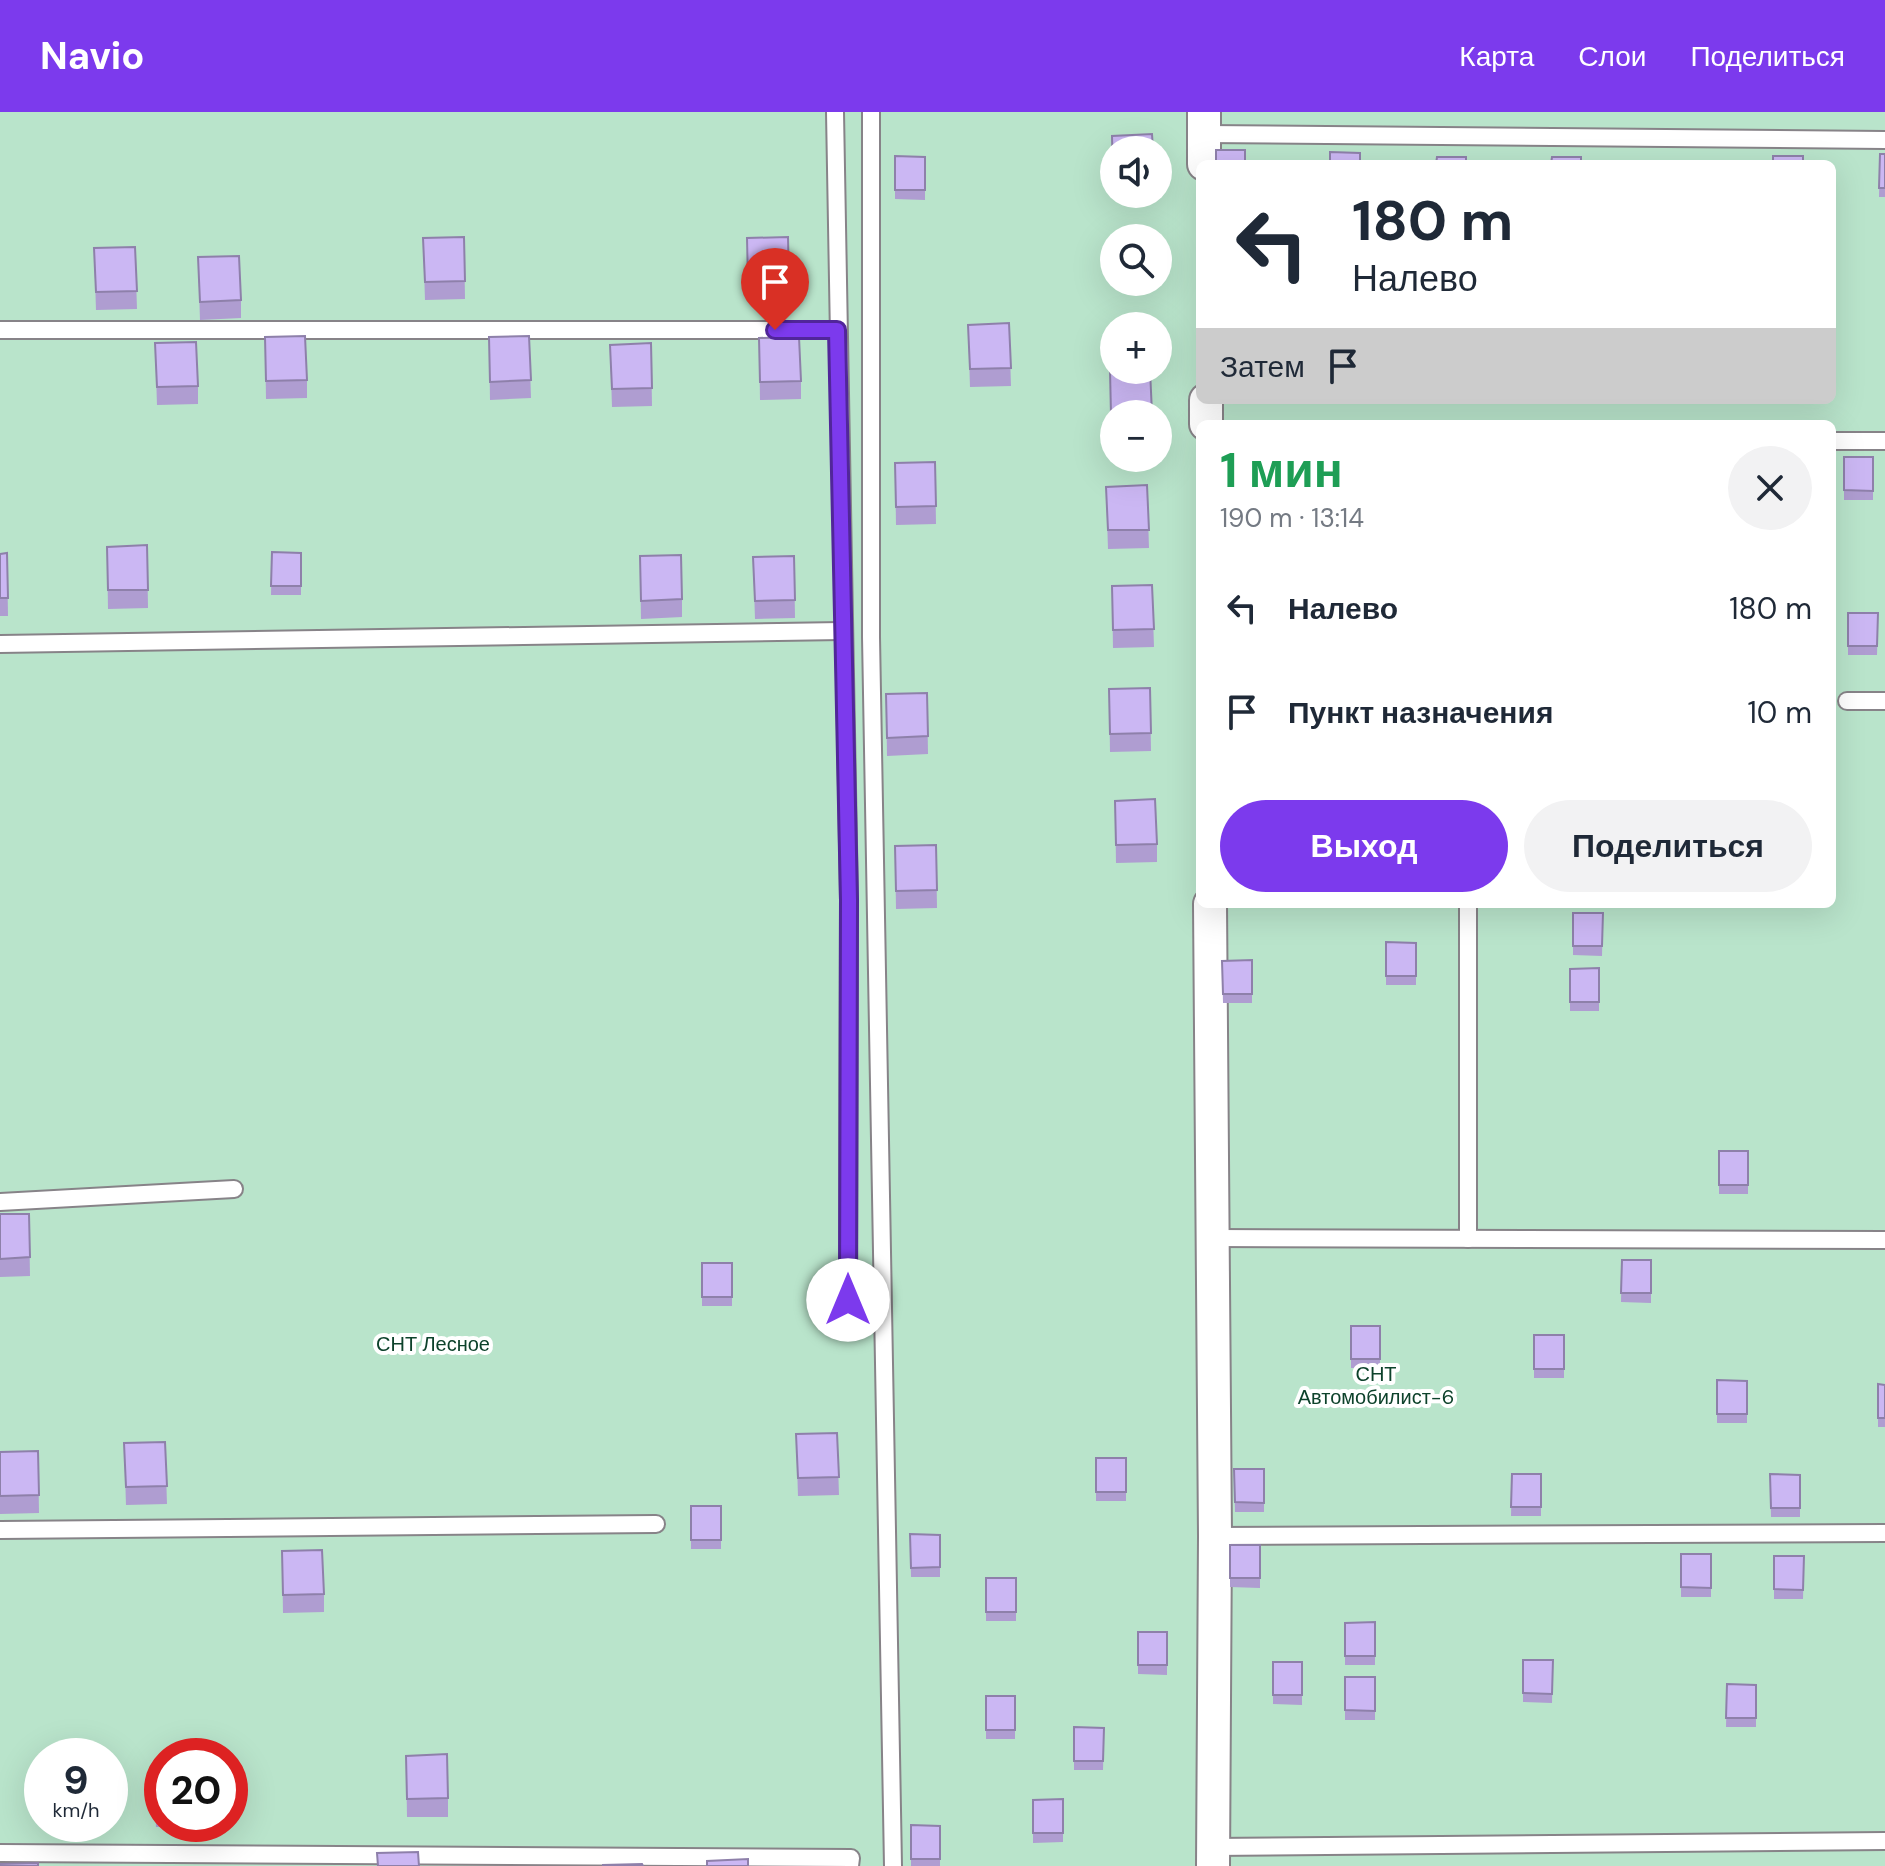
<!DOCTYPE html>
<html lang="ru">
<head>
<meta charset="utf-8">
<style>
	:root { --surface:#fff; --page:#f2f2f3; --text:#1f2937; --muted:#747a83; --accent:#7c3aed }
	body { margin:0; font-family:"DM Sans",sans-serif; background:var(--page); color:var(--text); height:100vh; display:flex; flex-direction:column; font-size:30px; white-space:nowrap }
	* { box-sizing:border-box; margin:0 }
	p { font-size:26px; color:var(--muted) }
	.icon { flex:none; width:44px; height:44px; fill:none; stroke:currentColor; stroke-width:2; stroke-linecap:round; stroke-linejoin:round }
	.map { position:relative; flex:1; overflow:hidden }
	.details { position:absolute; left:1196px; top:308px; width:640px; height:488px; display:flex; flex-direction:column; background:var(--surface); border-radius:12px; box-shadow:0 8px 32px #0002 }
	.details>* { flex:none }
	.hud { position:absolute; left:1196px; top:48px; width:640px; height:244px; border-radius:12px; box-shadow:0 8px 32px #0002; background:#fff; color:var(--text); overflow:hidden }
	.buttons { position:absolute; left:1100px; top:24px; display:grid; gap:16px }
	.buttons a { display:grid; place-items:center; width:72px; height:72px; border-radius:50%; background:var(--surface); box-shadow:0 8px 32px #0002; font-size:40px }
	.speed { position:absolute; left:24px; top:1626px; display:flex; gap:16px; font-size:40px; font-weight:700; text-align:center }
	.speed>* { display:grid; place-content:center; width:104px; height:104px; border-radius:50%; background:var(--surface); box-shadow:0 8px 32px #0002; line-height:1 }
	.speed small { font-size:20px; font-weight:400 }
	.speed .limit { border:12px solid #d22; background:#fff; color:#111 }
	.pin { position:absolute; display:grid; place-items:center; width:68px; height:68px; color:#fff; margin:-82px -34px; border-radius:50% 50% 50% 0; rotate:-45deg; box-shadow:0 0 8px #0007 }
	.pin .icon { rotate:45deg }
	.me { position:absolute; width:88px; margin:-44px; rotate:0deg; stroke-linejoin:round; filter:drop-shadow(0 0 6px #0008) }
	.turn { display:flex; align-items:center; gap:28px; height:168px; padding:0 24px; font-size:36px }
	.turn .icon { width:104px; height:104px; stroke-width:2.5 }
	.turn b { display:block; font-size:56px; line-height:68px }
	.then { display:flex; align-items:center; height:76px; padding:0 24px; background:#0003; gap:16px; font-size:30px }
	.round { display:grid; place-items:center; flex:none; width:84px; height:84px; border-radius:42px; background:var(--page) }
	.headline { display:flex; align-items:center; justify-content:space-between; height:136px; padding:0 24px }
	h1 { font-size:48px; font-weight:700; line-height:60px; color:#1e9e55 }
	.action { display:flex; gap:16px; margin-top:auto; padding:16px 24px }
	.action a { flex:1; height:92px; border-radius:48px; background:var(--accent); color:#fff; font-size:32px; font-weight:700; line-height:92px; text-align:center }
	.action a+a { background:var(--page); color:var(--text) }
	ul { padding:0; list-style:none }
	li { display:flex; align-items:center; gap:24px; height:104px; padding:0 24px }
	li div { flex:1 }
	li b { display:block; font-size:30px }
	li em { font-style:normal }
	header { display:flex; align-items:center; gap:48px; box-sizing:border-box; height:112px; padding:0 40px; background:var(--accent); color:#fff }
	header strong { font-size:38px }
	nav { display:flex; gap:44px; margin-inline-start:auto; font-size:28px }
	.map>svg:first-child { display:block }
	.green { fill:#b9e4cb; fill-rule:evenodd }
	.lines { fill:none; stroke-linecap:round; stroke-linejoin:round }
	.service-casing { stroke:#878388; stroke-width:20 }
	.minor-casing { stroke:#878388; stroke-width:36 }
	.service { stroke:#fff; stroke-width:16 }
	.minor { stroke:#fff; stroke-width:32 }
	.wall { fill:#af9dd1 }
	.building { fill:#cbb7f3; stroke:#8e80aa; stroke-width:2 }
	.route-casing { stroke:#51269a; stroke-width:20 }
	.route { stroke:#7c3aed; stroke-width:14 }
	.labels { text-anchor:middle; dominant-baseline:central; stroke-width:8; stroke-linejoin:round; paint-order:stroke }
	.park-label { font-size:20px; fill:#0d422b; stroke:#fff }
</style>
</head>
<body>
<header>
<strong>Navio</strong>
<nav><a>Карта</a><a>Слои</a><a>Поделиться</a></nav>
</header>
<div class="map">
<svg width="1885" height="1754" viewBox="0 0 1885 1754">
	<rect width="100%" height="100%" fill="#f1ecf2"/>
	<path class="green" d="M0,0h1885v1754h-1885zM1114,38h44v44h-44zM1200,52h632v236h-632zM1114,126h44v44h-44zM1114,214h44v44h-44zM1114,302h44v44h-44zM1200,312h632v480h-632zM42,1644h68v68h-68zM162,1644h68v68h-68z"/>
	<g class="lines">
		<g class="service-casing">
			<g id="service">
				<polyline points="835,0 849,788 848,1188"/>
				<polyline points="871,0 871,525 893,1754"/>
				<polyline points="1204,22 1885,28"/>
				<polyline points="0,218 837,218"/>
				<polyline points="1832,329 1885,329"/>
				<polyline points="0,532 842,519"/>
				<polyline points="1847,589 1885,589"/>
				<polyline points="1468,792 1468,1127"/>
				<polyline points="0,1090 234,1077"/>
				<polyline points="1213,1126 1885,1128"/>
				<polyline points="0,1418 656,1412"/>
				<polyline points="1215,1424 1885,1421"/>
				<polyline points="1212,1735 1885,1729"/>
				<polyline points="0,1741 851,1746 850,1754"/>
			</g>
		</g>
		<g class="minor-casing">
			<g id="minor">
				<polyline points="1204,0 1204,52"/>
				<polyline points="1206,288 1206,312"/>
				<polyline points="1210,792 1215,1424 1213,1754"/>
			</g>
		</g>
		<use href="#service" class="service"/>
		<use href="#minor" class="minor"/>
	</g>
	<g class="wall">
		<polygon points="1112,24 1114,38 1114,82 1154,82 1154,85 1113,86"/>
		<polygon points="1880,42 1885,42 1885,85 1879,85"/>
		<polygon points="895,44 925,45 925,88 895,87"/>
		<polygon points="464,125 465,187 425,188 423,126"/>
		<polygon points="788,125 789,187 748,189 747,126"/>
		<polygon points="135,135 137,197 96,198 94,136"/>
		<polygon points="198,145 241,188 241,206 200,208"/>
		<polygon points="1009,211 1011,274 970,275 968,213"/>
		<polygon points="529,224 531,286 490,288 489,225"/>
		<polygon points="265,225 307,268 307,286 266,287"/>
		<polygon points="759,226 801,269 801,287 760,288"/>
		<polygon points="155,231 198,274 198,292 157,293"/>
		<polygon points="651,231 652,294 612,295 610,233"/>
		<polygon points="1110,258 1150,258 1152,302 1114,302 1114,321 1111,321"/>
		<rect x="1227" y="288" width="30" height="2"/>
		<polygon points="1330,288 1360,288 1360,291 1330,290"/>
		<rect x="1844" y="345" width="29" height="43"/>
		<polygon points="935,350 936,412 896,413 895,351"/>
		<polygon points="1147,373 1149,436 1108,437 1106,375"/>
		<polygon points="147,433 148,496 108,497 107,435"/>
		<polygon points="272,440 301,441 301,483 271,483"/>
		<polygon points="7,441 8,504 0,504 0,442"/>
		<polygon points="640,444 682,487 682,505 641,507"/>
		<polygon points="794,444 795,506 755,507 753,445"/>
		<polygon points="1152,473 1154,535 1113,536 1112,474"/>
		<polygon points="1848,501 1878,501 1877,543 1848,543"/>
		<polygon points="1150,576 1151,639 1110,640 1109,577"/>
		<polygon points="927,581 928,642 887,644 886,582"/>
		<polygon points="1115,689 1157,732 1157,750 1116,751"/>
		<polygon points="936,733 937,796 896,797 895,734"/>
		<polygon points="1573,801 1603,801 1602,844 1573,843"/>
		<polygon points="1386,830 1416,831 1416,873 1386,873"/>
		<polygon points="1252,848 1252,891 1223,891 1222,849"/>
		<polygon points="1599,856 1599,899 1570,899 1570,857"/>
		<rect x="1719" y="1039" width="29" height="43"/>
		<polygon points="0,1102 29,1102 30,1164 0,1165"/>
		<polygon points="1622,1148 1651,1148 1651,1191 1621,1190"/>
		<rect x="702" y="1151" width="30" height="43"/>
		<rect x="1351" y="1214" width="29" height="42"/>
		<rect x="1534" y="1223" width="30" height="43"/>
		<polygon points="1717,1268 1747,1269 1747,1311 1717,1311"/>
		<polygon points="1878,1272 1885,1273 1885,1315 1878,1315"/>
		<polygon points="837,1321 839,1383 798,1384 796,1322"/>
		<polygon points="165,1330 167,1392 126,1393 124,1331"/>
		<polygon points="38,1339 39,1401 0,1402 0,1340"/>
		<rect x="1096" y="1346" width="30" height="43"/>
		<polygon points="1234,1357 1264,1357 1264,1400 1235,1400"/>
		<polygon points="1512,1362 1541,1362 1541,1404 1511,1404"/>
		<polygon points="1770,1362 1800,1363 1800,1405 1771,1405"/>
		<rect x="691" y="1394" width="30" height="43"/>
		<polygon points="910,1422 940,1423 940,1465 911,1465"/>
		<polygon points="1230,1433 1260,1433 1260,1476 1230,1475"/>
		<polygon points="282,1439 324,1482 324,1500 283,1501"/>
		<rect x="1681" y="1442" width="30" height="43"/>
		<polygon points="1774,1444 1804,1444 1803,1487 1774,1487"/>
		<rect x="986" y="1466" width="30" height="43"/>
		<polygon points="1375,1510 1375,1553 1345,1553 1345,1511"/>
		<polygon points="1138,1520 1167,1520 1167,1563 1138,1562"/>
		<polygon points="1523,1548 1553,1548 1552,1591 1523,1590"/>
		<polygon points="1273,1550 1302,1550 1302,1593 1273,1592"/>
		<rect x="1345" y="1565" width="30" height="43"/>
		<polygon points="1727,1572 1756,1573 1756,1615 1726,1615"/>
		<rect x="986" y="1584" width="29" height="43"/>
		<polygon points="1074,1615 1104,1616 1103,1658 1074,1658"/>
		<polygon points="406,1644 448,1686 448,1705 407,1705"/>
		<polygon points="154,1652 162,1652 162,1712 196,1712 196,1713 156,1715"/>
		<polygon points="1063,1687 1063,1730 1033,1731 1033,1688"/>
		<polygon points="911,1713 940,1714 940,1754 911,1754"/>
	</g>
	<g class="building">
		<polygon points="1152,22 1153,38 1114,38 1114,68 1113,68 1112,24"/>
		<rect x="1216" y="38" width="29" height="14"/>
		<polygon points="1330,40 1360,41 1360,52 1330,52"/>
		<polygon points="1880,42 1885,42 1885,76 1879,76"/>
		<polygon points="895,44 925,45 925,78 895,78"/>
		<rect x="1773" y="44" width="30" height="8"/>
		<polygon points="1437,45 1466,45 1466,52 1436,52"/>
		<polygon points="1552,45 1581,45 1581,52 1551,52"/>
		<polygon points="464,125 465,169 425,170 423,126"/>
		<polygon points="788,125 789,169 748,171 747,126"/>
		<polygon points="135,135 137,179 96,180 94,136"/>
		<polygon points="239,144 241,188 200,190 198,145"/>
		<polygon points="1009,211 1011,256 970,257 968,213"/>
		<polygon points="305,224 307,268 266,269 265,225"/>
		<polygon points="529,224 531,268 490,270 489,225"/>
		<polygon points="799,225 801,269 760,270 759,226"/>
		<polygon points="196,230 198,274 157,275 155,231"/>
		<polygon points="651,231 652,276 612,277 610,233"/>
		<polygon points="1110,258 1150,258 1152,301 1111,303"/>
		<polygon points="1844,345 1873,345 1873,379 1844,378"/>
		<polygon points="935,350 936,394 896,395 895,351"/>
		<polygon points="1147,373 1149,418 1108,418 1106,375"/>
		<polygon points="147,433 148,478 108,478 107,435"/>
		<polygon points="272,440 301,441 301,474 271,474"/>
		<polygon points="7,441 8,486 0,486 0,442"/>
		<polygon points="681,443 682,487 641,489 640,444"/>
		<polygon points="794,444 795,488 755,489 753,445"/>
		<polygon points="1152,473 1154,517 1113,518 1112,474"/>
		<polygon points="1848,501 1878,501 1877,534 1848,534"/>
		<polygon points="1150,576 1151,621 1110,622 1109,577"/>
		<polygon points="927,581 928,624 887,626 886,582"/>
		<polygon points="1155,687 1157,732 1116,733 1115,689"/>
		<polygon points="936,733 937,778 896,779 895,734"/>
		<polygon points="1573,801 1603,801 1602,834 1573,834"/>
		<polygon points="1386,830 1416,831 1416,864 1386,864"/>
		<polygon points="1252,848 1252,882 1223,882 1222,849"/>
		<polygon points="1599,856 1599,890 1570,890 1570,857"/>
		<rect x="1719" y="1039" width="29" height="34"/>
		<polygon points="0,1102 29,1102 30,1145 0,1147"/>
		<polygon points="1622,1148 1651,1148 1651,1181 1621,1181"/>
		<rect x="702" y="1151" width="30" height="34"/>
		<rect x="1351" y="1214" width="29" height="33"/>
		<rect x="1534" y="1223" width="30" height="34"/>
		<polygon points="1717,1268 1747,1269 1747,1302 1717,1302"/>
		<polygon points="1878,1272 1885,1273 1885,1306 1878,1306"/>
		<polygon points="837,1321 839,1365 798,1366 796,1322"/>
		<polygon points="165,1330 167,1374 126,1375 124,1331"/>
		<polygon points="38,1339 39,1383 0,1384 0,1340"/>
		<rect x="1096" y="1346" width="30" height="34"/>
		<polygon points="1234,1357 1264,1357 1264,1391 1235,1390"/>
		<polygon points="1512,1362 1541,1362 1541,1395 1511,1395"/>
		<polygon points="1770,1362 1800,1363 1800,1396 1771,1396"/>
		<rect x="691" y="1394" width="30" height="34"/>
		<polygon points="910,1422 940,1423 940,1455 911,1456"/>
		<rect x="1230" y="1433" width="30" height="33"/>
		<polygon points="322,1438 324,1482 283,1483 282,1439"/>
		<polygon points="1681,1442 1711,1442 1711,1476 1681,1475"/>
		<polygon points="1774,1444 1804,1444 1803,1478 1774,1477"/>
		<rect x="986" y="1466" width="30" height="34"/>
		<polygon points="1375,1510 1375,1544 1345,1544 1345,1511"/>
		<rect x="1138" y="1520" width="29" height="33"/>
		<polygon points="1523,1548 1553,1548 1552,1582 1523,1581"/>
		<rect x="1273" y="1550" width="29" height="33"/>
		<polygon points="1345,1565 1375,1565 1375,1599 1345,1598"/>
		<polygon points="1727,1572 1756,1573 1756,1606 1726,1606"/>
		<rect x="986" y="1584" width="29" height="34"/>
		<polygon points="1074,1615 1104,1616 1103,1649 1074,1649"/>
		<polygon points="447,1642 448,1686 407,1687 406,1644"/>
		<polygon points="154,1652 162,1652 162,1696 156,1696"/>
		<polygon points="1063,1687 1063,1721 1033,1721 1033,1688"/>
		<polygon points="911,1713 940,1714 940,1747 911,1747"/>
		<polygon points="418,1740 419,1754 378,1754 377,1741"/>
		<polygon points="748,1747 748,1754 707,1754 707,1749"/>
		<polygon points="38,1751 38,1754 0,1754 0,1752"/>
		<polygon points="642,1752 643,1754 602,1753"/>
	</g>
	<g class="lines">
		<g class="route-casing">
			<polyline id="route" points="775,218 837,218 849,788 848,1188"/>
		</g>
		<use href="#route" class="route"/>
	</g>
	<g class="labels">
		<g class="park-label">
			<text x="433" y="1232">СНТ Лесное</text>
			<text x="1376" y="1262">СНТ<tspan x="1376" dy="23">Автомобилист-6</tspan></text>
		</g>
	</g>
</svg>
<div class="buttons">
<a><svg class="icon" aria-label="sound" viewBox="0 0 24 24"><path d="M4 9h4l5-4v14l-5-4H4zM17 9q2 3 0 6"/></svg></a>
<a><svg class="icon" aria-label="search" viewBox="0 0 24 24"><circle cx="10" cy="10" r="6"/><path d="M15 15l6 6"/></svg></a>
<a>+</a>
<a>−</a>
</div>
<div class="speed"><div>9<small>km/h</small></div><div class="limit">20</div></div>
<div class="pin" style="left:775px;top:218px;background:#d93025"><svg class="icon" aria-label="arrive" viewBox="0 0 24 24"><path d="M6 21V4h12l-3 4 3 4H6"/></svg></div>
<svg class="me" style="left:848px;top:1188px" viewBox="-20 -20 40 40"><circle r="19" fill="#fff"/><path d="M0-13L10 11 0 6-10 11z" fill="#7c3aed"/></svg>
<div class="hud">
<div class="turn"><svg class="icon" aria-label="left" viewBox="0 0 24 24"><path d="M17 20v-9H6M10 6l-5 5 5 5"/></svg><div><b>180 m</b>Налево</div></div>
<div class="then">Затем<svg class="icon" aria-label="arrive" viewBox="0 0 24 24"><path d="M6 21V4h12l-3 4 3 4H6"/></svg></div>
</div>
<section class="details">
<div class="headline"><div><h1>1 мин</h1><p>190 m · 13:14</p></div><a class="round"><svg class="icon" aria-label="close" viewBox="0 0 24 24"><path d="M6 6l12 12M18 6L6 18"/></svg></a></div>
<ul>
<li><svg class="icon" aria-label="left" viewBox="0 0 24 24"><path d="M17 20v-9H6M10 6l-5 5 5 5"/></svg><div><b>Налево</b></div><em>180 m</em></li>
<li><svg class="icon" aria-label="arrive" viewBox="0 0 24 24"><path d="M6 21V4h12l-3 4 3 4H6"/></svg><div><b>Пункт назначения</b></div><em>10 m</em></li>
</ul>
<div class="action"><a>Выход</a><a>Поделиться</a></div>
</section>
</div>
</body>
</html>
